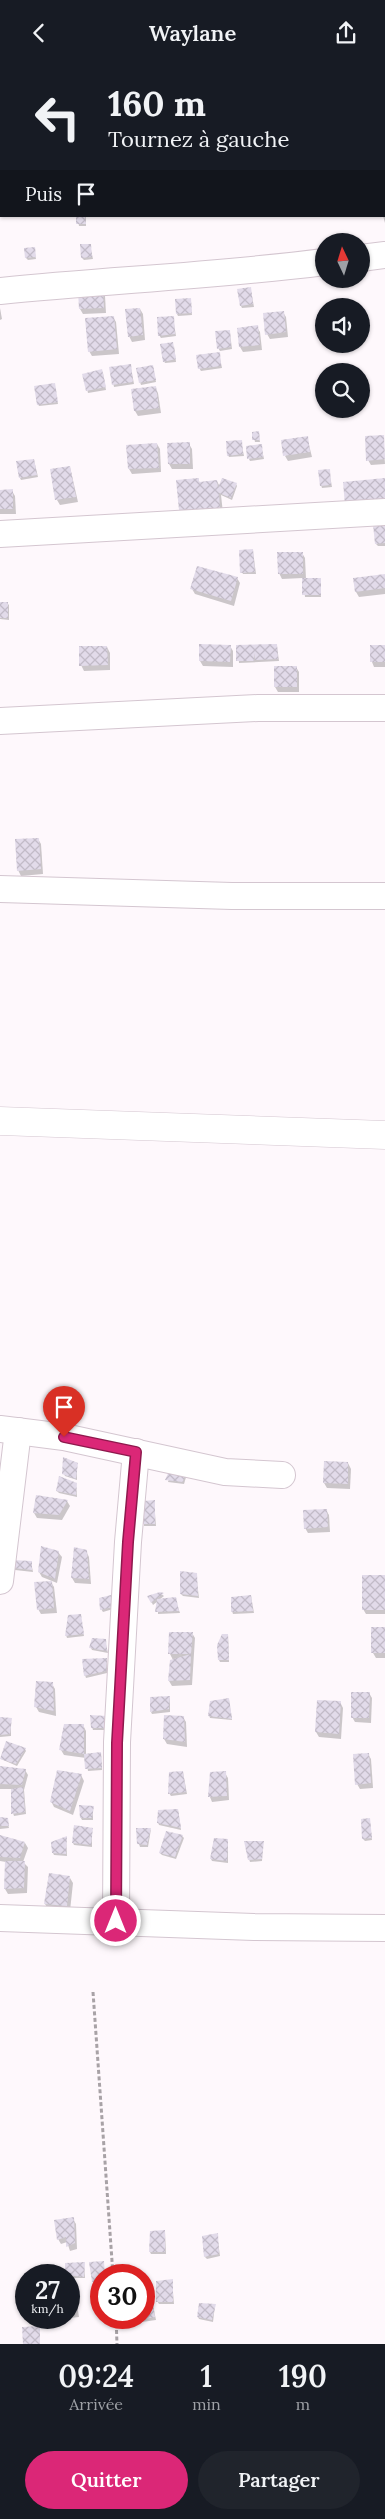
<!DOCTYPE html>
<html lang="fr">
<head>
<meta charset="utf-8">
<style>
	:root { --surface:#171b24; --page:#20242c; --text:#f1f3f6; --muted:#9ea1a6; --accent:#db2777 }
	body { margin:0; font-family:Lora,serif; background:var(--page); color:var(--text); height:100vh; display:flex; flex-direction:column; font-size:19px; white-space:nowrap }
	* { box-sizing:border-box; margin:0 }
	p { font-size:16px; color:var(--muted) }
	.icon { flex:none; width:28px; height:28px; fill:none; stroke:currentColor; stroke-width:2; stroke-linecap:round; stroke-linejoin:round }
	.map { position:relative; height:2279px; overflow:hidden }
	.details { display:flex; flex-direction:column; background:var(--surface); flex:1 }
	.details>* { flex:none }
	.hud { position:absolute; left:0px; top:0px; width:385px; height:152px; box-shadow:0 1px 4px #0004; background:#171b24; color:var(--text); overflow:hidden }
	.needle { width:32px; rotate:356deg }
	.controls { position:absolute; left:315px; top:168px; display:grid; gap:10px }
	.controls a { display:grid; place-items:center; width:55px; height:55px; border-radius:50%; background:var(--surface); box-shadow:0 1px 4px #0004; font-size:25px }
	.speed { position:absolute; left:15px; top:2199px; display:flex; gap:10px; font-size:25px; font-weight:700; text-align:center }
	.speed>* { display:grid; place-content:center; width:65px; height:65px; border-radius:50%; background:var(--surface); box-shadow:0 1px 4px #0004; line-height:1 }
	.speed small { font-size:12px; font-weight:400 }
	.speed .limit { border:8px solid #d22; background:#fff; color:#111 }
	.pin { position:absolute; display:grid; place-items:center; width:42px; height:42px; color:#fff; margin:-51px -21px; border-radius:50% 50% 50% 0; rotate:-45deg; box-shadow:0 0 5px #0007 }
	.pin .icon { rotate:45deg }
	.me { position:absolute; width:55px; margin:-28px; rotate:0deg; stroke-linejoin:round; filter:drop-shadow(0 0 4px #0008) }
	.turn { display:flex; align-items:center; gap:18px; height:105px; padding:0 25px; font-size:22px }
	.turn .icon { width:65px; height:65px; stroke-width:2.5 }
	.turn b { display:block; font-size:35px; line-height:42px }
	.then { display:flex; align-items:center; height:48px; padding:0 25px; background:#0003; gap:10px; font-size:19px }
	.eta { display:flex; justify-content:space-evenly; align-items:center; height:85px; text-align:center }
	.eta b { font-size:30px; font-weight:600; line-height:35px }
	.button { display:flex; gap:10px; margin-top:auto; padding:10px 25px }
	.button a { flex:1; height:58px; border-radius:30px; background:var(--accent); color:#fff; font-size:20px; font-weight:600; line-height:58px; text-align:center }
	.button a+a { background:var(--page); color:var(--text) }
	header { display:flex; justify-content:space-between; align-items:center; height:65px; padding:0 25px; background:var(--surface); font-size:22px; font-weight:600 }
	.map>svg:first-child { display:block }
	.shadow { fill:#0003 }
	.building { fill:url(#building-cross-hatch) }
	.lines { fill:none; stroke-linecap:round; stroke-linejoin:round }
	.minor-casing { stroke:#d4c6d0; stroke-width:28 }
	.major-casing { stroke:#d4c6d0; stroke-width:29 }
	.path { stroke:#a8a2a6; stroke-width:3; stroke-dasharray:4 2.5; stroke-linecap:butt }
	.minor { stroke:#fff; stroke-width:26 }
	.major { stroke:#fff; stroke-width:28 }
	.route-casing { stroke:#8e194d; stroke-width:12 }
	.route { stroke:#db2777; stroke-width:9 }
</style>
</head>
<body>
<header><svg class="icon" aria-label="back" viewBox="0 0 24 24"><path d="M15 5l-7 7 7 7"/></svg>Waylane<svg class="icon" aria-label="share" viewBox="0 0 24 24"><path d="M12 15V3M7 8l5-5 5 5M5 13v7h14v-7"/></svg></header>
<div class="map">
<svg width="385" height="2279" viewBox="0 0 385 2279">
	<defs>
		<pattern id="building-cross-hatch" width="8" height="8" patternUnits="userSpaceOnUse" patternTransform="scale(1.25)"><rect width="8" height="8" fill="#e2dbea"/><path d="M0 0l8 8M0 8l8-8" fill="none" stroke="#c2bbc8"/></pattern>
	</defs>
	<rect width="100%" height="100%" fill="#fef8fc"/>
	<g class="shadow">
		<polygon points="345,0 373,0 374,1 346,1"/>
		<polygon points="385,56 385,79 384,79 384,57"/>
		<polygon points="384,134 385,134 385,158 383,151"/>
		<polygon points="77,151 86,151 86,161 79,161"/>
		<polygon points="90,180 93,194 84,195 82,193"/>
		<polygon points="34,183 36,194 28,195 26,193"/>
		<polygon points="102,226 105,231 106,248 83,249 80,244"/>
		<polygon points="251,226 254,242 242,243 241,241"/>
		<polygon points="190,234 192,250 178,251 177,249"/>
		<polygon points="0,243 2,254 0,255"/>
		<polygon points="140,244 143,249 145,275 132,277 129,271"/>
		<polygon points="283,247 286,252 288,272 270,274 267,269"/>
		<polygon points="113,252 116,257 119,289 92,291 89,286"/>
		<polygon points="173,252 176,271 161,273 159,270"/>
		<polygon points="257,262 260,267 262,285 243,287 240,282 238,264"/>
		<polygon points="230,268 232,284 220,286 218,283"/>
		<polygon points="174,281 176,297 165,298 164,296"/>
		<polygon points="219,288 222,303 201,306 199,303"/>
		<polygon points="153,302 156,317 141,320 140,317"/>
		<polygon points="110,303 131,303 134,319 114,322"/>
		<polygon points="103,308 106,325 88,328 84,310"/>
		<polygon points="54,319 58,339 39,341 38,339"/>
		<polygon points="155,322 158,328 161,348 138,351 135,346 132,325"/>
		<polygon points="258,367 260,377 255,377 253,368"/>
		<polygon points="383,371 385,399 371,400 368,395"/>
		<polygon points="307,372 312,392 288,396 285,391"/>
		<polygon points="241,376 244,391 229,392 228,390"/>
		<polygon points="157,379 160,384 161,407 132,409 129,404 127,381"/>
		<polygon points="168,379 189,379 192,384 193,404 172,404 169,399"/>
		<polygon points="261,380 264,394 250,396 249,394"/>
		<polygon points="34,395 38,412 21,415 20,413"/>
		<polygon points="70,402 78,437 60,440 57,435"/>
		<polygon points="329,405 332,422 322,423 321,420"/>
		<polygon points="198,414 200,418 217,416 221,424 236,419 237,421 232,435 221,430 223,448 183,450 180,445 178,416"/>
		<polygon points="0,426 12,426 15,431 16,449 0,449"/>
		<polygon points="385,460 385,481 378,481 376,479"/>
		<polygon points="253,486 256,509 243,509 242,507"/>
		<polygon points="302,488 305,493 306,514 320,514 321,532 305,532 303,513 282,514 279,508"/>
		<polygon points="385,510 385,529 359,532 356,527"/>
		<polygon points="237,513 240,518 234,541 195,529 192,524"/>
		<polygon points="0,538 7,538 9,540 9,555 0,554"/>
		<polygon points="230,581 233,586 233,602 203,601 200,596"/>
		<polygon points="238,581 277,581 279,596 239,598"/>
		<polygon points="385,581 385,602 374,602 372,597"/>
		<polygon points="107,582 110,588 110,605 84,606 81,600"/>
		<polygon points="296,602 299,607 299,627 278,627 275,622"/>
		<polygon points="38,774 41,779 43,809 21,811 18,805"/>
		<polygon points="348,1398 351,1404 350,1424 327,1423 324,1418"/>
		<polygon points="77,1399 77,1415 65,1411 64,1409"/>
		<polygon points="172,1403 187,1409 184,1419 168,1417"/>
		<polygon points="76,1419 77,1432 59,1428 57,1426"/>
		<polygon points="37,1431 67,1436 70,1441 62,1455 37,1453 34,1448"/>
		<polygon points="154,1436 156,1461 144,1461 143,1437"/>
		<polygon points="326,1445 329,1450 330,1467 308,1468 305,1463"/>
		<polygon points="86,1486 89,1492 91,1519 75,1518 72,1513"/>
		<polygon points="58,1487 62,1492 57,1518 42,1512 39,1507"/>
		<polygon points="31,1497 33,1507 15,1505 14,1503"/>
		<polygon points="196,1509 199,1533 183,1531 181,1529"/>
		<polygon points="385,1511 385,1549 366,1549 363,1544"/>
		<polygon points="51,1517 54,1522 57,1548 41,1549 38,1544"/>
		<polygon points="160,1528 164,1531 159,1535 176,1536 180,1548 158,1549 158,1536 153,1540 149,1532"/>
		<polygon points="251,1531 254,1548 233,1549 232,1546"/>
		<polygon points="110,1532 113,1544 103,1547 101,1544"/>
		<polygon points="80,1550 84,1571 67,1573 66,1570"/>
		<polygon points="385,1563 385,1593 376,1593 373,1588"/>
		<polygon points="192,1568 195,1573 192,1620 172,1621 169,1616 171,1596 173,1595 170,1589"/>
		<polygon points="228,1570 229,1597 220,1597 219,1595"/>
		<polygon points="105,1575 108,1588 92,1585 91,1583"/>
		<polygon points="107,1594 107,1608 86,1613 85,1610"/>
		<polygon points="52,1619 55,1624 56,1651 39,1647 36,1642"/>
		<polygon points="369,1628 372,1633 371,1658 355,1657 352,1652"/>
		<polygon points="170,1632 170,1647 152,1649 151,1647"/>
		<polygon points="229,1635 232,1655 210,1653 209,1650"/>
		<polygon points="318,1636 340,1637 343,1643 341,1674 319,1672 316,1667"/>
		<polygon points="107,1652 108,1665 93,1665 92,1662"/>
		<polygon points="183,1652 186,1657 187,1682 167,1679 164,1674"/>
		<polygon points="0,1653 11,1654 11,1671 0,1672"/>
		<polygon points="83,1660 86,1666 86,1690 101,1689 102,1705 88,1706 86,1693 64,1690 61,1685"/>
		<polygon points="25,1684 26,1686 17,1701 1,1694"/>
		<polygon points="368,1689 371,1694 373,1723 360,1724 357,1719"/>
		<polygon points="0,1702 25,1705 28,1710 24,1725 26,1749 14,1751 13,1748 13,1724 0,1724"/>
		<polygon points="183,1707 187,1729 171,1731 169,1728"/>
		<polygon points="225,1708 228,1713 229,1735 212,1737 210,1732"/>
		<polygon points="81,1710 84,1716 73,1750 54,1742 51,1736"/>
		<polygon points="93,1742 93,1755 82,1755 81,1753"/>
		<polygon points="178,1745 181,1765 159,1760 158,1757"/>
		<polygon points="0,1754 7,1754 9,1763 0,1764"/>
		<polygon points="369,1754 372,1775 365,1776 363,1774"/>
		<polygon points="92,1764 92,1782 74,1780 73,1778"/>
		<polygon points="151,1764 148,1782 140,1782 139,1779"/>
		<polygon points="182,1771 184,1773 176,1794 162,1790 160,1788"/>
		<polygon points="0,1772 25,1778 28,1783 23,1797 28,1802 27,1828 8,1829 5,1824 6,1797 0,1796"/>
		<polygon points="66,1772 67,1791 54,1790 53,1788"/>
		<polygon points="228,1775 228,1798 212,1796 211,1794"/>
		<polygon points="263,1777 262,1796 250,1797 249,1794"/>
		<polygon points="70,1813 73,1818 70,1846 48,1844 45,1839"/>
		<polygon points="73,2154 76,2159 77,2184 70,2186 67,2177 61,2179 58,2174"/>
		<polygon points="165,2166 166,2189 151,2189 150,2187"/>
		<polygon points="217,2169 220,2191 207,2194 205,2192"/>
		<polygon points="103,2197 105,2210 101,2210 101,2219 94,2219 93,2217"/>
		<polygon points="84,2199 85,2213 69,2213 69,2210"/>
		<polygon points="172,2216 174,2239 159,2239 157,2236"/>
		<polygon points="69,2221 72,2221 75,2226 79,2252 60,2254 69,2252"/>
		<polygon points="153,2240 156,2255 135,2258 134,2256 144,2252 144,2241"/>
		<polygon points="215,2240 213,2257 199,2254 198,2252"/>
	</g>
	<g class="building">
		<polygon points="76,151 85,151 86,159 76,159"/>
		<polygon points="80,179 91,179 92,192 81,193"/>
		<polygon points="35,182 36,192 25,193 24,183"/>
		<polygon points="251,222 253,239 240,241 237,224"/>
		<polygon points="103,225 104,243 79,244 78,226"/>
		<polygon points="191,233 192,248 176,249 175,234"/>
		<polygon points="140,243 143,270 128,272 125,244"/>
		<polygon points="284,246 286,267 265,270 263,248"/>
		<polygon points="114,251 117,284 88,287 85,253"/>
		<polygon points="174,251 175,269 158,271 157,252"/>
		<polygon points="258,260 260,280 239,282 237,263"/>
		<polygon points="230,265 231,282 217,284 215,266"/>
		<polygon points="173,277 176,294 163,297 160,279"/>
		<polygon points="220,287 221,301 198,304 196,290"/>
		<polygon points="131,299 133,317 112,320 109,302"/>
		<polygon points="153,300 156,315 139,318 136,303"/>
		<polygon points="102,304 106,322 86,326 82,309"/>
		<polygon points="55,318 58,337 37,340 34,321"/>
		<polygon points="156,321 159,343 134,346 131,324"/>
		<polygon points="259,366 260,375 252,375 252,367"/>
		<polygon points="384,370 385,394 366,396 365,371"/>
		<polygon points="308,371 310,387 283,391 281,375"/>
		<polygon points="242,375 243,389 227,391 226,376"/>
		<polygon points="190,377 190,399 168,399 167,378"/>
		<polygon points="157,378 159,403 128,404 126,380"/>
		<polygon points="262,379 263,392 247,394 246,381"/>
		<polygon points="34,394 37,410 19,413 16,396"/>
		<polygon points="70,401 76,432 55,435 50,404"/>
		<polygon points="330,404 331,420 320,421 318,405"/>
		<polygon points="199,413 199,417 217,415 218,423 222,413 237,418 231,433 219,428 220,443 179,445 176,415"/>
		<polygon points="385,413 385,436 345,440 343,417"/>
		<polygon points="13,424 13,444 0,444 0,425"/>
		<polygon points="385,458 385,478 375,479 373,459"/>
		<polygon points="253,484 255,507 240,508 239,485"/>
		<polygon points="277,487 303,487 303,509 278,509"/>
		<polygon points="197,501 238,512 231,536 190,524"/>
		<polygon points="385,509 385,523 355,527 353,513"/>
		<rect x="302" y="513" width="19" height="17"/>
		<rect x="0" y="537" width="8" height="16"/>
		<polygon points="199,579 231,580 230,597 199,596"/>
		<polygon points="277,579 278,594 255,595 254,588 254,596 236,596 236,580"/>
		<rect x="370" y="580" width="15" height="17"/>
		<polygon points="79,581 107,581 108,600 79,601"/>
		<rect x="274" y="601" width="23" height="21"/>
		<polygon points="39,773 41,804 17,806 15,774"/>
		<polygon points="63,1392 78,1398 76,1414 62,1409"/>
		<polygon points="324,1396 348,1397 348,1419 323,1418"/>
		<polygon points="171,1402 186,1405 183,1417 165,1415"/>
		<polygon points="59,1411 77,1418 76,1430 56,1426"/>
		<polygon points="36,1430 68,1435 59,1450 33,1448"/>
		<polygon points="155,1435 155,1459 142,1459 142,1436"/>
		<polygon points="327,1444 328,1462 304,1464 303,1445"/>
		<polygon points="41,1481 59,1486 55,1514 38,1507"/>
		<polygon points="74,1482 87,1485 89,1514 71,1513"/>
		<polygon points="12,1495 32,1496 32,1505 13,1503"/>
		<polygon points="180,1506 197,1508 198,1531 180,1529"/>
		<rect x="362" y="1510" width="23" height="35"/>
		<polygon points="52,1516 54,1543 37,1545 34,1517"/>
		<polygon points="160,1527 164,1528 151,1538 147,1531"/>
		<polygon points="111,1530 113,1542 100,1545 99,1533"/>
		<polygon points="251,1530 253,1546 231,1547 231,1532"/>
		<polygon points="176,1532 179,1546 155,1547 157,1534"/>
		<polygon points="81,1549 84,1569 65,1571 68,1550"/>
		<rect x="371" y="1562" width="14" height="26"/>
		<polygon points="169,1567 193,1567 191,1589 168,1589"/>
		<polygon points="222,1569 228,1569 229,1595 218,1595 217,1580"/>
		<polygon points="92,1573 106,1574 107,1586 89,1583"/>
		<polygon points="191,1589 190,1615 168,1616 170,1595"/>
		<polygon points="107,1593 106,1606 84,1611 82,1594"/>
		<polygon points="36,1616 53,1617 54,1646 34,1642"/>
		<polygon points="351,1627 370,1627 369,1653 351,1653"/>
		<polygon points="170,1631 169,1644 150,1647 150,1632"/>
		<polygon points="229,1633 232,1654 208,1651 210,1636"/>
		<polygon points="317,1635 341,1636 339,1669 315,1667"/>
		<polygon points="90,1650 107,1651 107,1663 91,1663"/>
		<polygon points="164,1650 184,1651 185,1677 163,1674"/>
		<polygon points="0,1652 12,1653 10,1669 0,1670"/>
		<polygon points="64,1659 84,1659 84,1689 59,1685"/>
		<polygon points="6,1676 26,1683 16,1699 0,1694"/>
		<polygon points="101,1687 102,1703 85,1704 84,1689"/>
		<polygon points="369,1688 371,1718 355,1720 353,1689"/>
		<polygon points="0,1701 26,1704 22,1720 0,1719"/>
		<polygon points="57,1705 82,1709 70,1746 50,1737"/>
		<polygon points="183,1706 186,1727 168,1729 169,1707"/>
		<polygon points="226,1706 227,1731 208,1732 210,1707"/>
		<polygon points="23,1722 25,1747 11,1749 11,1724"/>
		<polygon points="79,1740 94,1741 92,1753 80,1753"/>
		<polygon points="178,1744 181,1763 157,1758 158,1745"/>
		<polygon points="0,1752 8,1753 9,1761 0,1761"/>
		<polygon points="370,1753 372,1773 362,1774 361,1754"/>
		<polygon points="74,1760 93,1763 91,1780 72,1778"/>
		<polygon points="136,1763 151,1763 147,1780 137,1779"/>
		<polygon points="166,1766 183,1770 175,1792 159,1788"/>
		<polygon points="0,1770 25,1777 20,1793 0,1792"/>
		<polygon points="67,1771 66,1789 52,1788 51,1777"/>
		<polygon points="214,1773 228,1774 227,1796 210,1794"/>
		<polygon points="244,1776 264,1776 262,1794 248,1795"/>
		<polygon points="5,1796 25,1796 24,1823 4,1824"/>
		<polygon points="49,1808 70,1811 67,1841 44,1839"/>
		<polygon points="74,2152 75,2178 66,2182 66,2172 57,2175 54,2155"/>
		<polygon points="165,2165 165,2187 149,2187 150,2166"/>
		<polygon points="218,2168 219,2189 204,2192 202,2171"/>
		<polygon points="104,2196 105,2210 101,2210 101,2217 92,2217 89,2197"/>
		<polygon points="85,2197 84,2212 65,2210 65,2198"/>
		<polygon points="173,2214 173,2237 156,2237 156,2216"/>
		<polygon points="69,2220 73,2220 77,2247 69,2248"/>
		<polygon points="199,2238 216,2239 212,2255 197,2252"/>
		<polygon points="153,2239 155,2252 133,2257 132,2252 144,2252 144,2240"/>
		<polygon points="40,2261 40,2279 23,2279 22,2262"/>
	</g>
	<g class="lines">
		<g class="minor-casing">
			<g id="minor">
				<polyline points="82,1 92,0"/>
				<polyline points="0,11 1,11"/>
				<polyline points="361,193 385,190"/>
				<path d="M0,226c108,-11 216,-15 324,-29"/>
				<polyline points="0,469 385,447"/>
				<polyline points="0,656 258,643 385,643"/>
				<polyline points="0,824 232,831 385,831"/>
				<polyline points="0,1364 64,1372 225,1407 282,1410"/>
				<polyline points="0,1516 18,1366"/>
				<polyline points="0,1853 254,1862 385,1863"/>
				<polyline points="116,1856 117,1677 128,1477 136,1387"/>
			</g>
		</g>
		<g class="major-casing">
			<polyline id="major" points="0,1056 385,1070"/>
		</g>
		<g class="path">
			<polyline points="93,1927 113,2210"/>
			<polyline points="116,2252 117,2279"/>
		</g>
		<use href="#minor" class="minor"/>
		<use href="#major" class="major"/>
	</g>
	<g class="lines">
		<g class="route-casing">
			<polyline id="route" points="64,1372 136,1387 128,1477 117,1678 116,1856"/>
		</g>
		<use href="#route" class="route"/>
	</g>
</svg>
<div class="controls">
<a><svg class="needle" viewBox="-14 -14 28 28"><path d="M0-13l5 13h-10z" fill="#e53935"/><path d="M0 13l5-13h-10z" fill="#9ea1a6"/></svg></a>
<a><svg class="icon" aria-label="sound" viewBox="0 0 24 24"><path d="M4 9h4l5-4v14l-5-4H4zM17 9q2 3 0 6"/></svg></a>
<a><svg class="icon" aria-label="search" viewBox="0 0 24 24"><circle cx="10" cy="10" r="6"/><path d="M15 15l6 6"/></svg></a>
</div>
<div class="speed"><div>27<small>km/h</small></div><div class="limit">30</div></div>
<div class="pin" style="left:64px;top:1372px;background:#d93025"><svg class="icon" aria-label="arrive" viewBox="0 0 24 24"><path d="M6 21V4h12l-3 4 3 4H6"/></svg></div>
<svg class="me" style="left:116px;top:1856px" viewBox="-20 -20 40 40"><circle r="17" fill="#db2777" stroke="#fff" stroke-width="3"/><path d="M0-11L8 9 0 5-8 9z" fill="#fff"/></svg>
<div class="hud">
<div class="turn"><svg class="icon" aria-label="left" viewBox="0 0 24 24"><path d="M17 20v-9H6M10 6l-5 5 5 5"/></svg><div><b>160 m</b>Tournez à gauche</div></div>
<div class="then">Puis<svg class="icon" aria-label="arrive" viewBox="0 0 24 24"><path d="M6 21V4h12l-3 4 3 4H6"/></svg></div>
</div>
</div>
<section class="details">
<div class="eta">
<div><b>09:24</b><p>Arrivée</p></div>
<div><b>1</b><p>min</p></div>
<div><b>190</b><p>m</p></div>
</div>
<div class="button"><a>Quitter</a><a>Partager</a></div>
</section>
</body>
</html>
